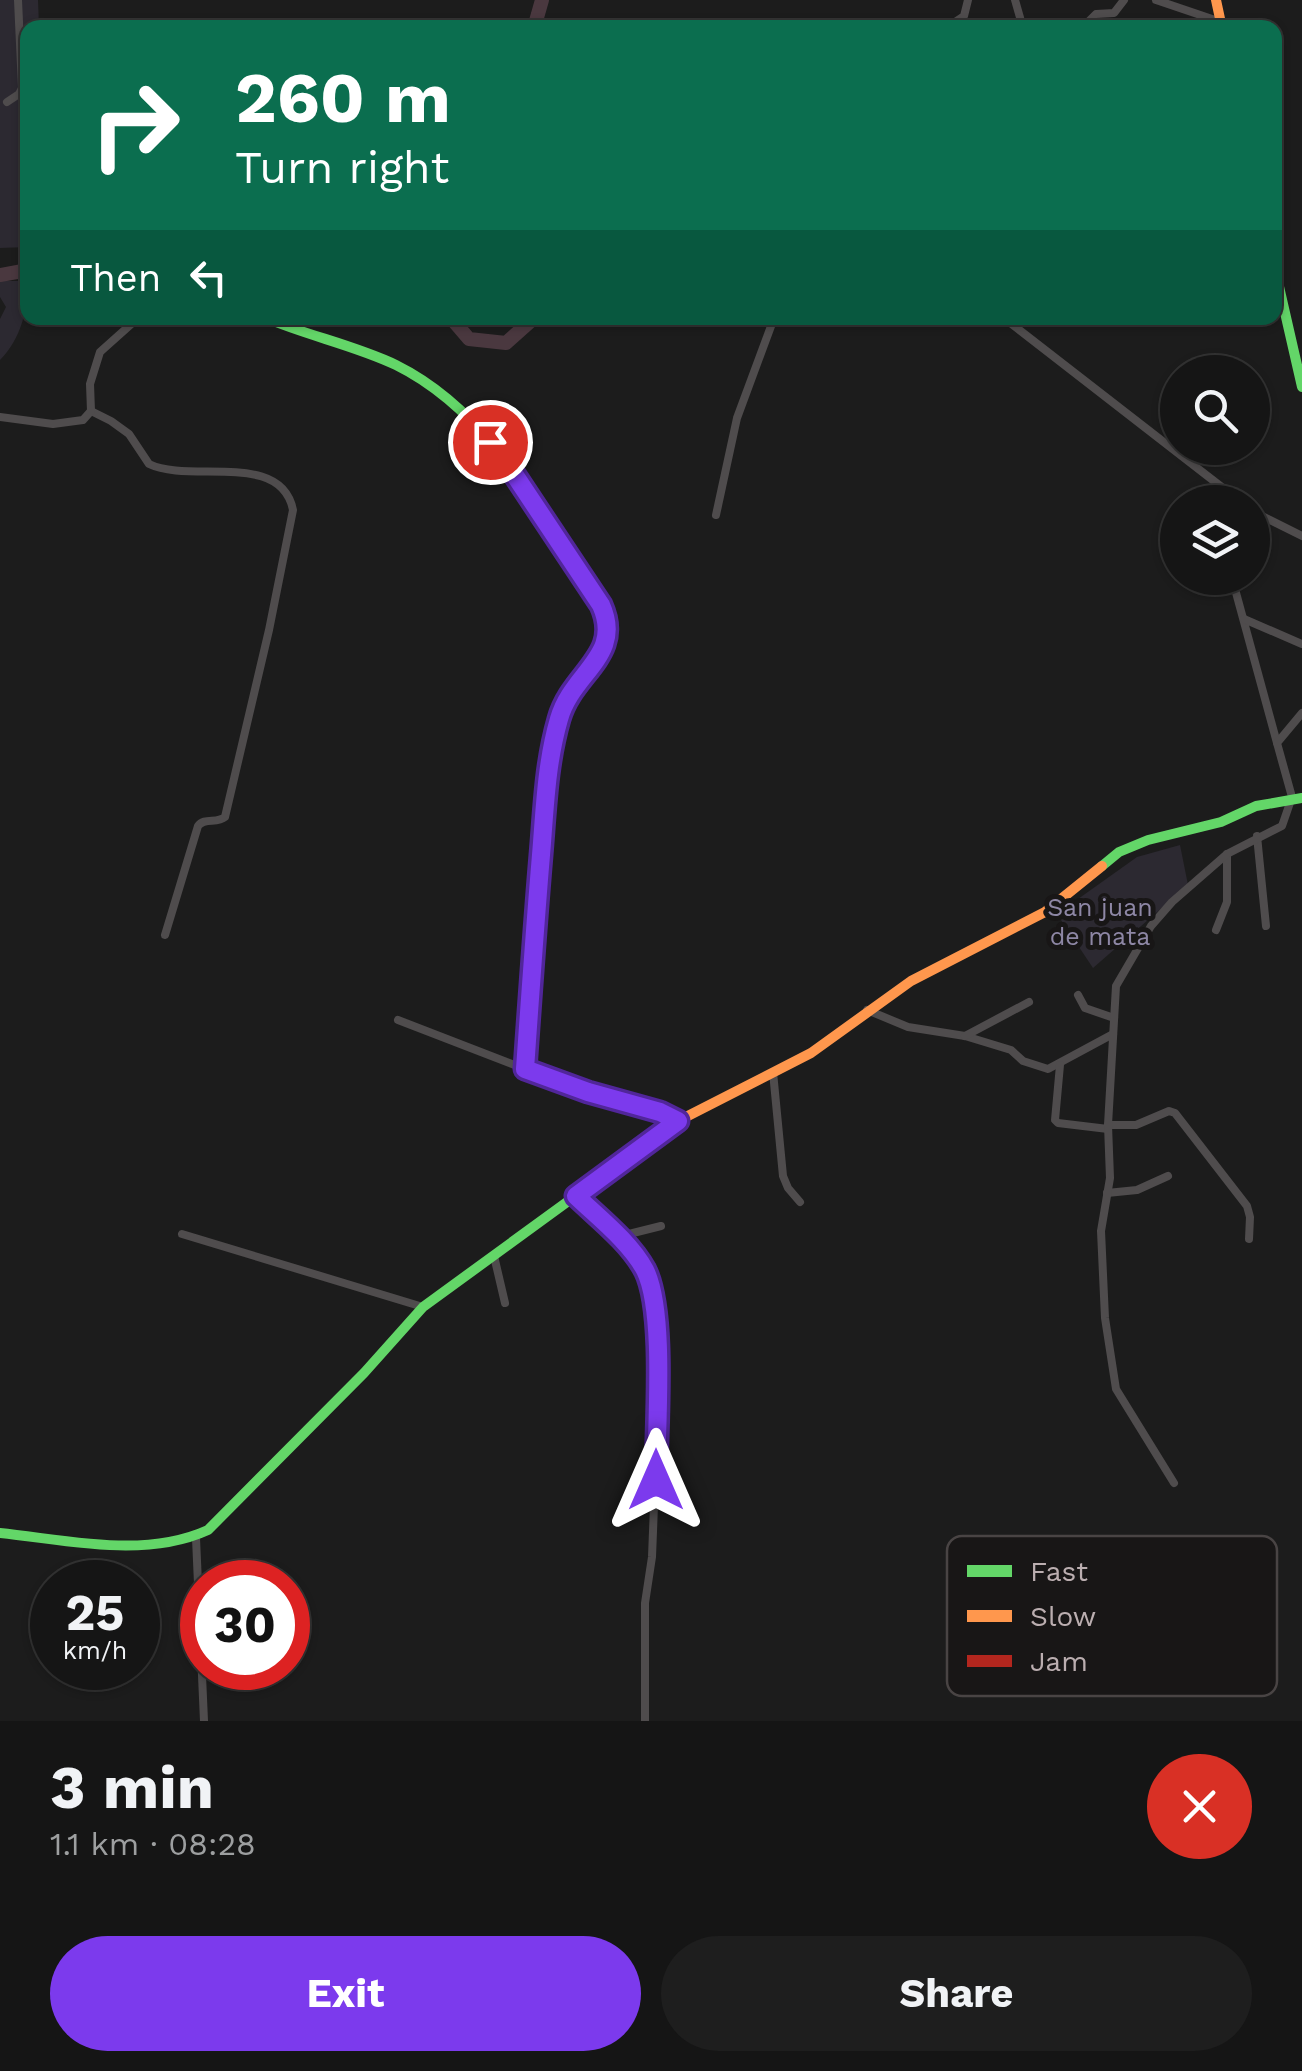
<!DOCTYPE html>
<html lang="en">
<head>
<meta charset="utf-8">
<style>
	:root { --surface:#151515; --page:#1e1e1e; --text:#f1f3f6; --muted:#9d9fa0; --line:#343434; --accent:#7c3aed }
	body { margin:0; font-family:"Work Sans",sans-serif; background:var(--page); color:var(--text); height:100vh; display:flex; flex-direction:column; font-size:38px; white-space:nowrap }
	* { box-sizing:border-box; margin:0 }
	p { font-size:32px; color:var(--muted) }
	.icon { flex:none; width:55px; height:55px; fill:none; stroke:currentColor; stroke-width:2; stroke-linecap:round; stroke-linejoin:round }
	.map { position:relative; height:1721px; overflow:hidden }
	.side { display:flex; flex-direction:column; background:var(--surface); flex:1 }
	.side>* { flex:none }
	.guide { position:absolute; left:20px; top:20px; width:1262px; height:305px; border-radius:20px; box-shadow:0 2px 8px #0004,0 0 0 2px var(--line); background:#0b6e4f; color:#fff; overflow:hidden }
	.fabs { position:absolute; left:1160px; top:355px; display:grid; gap:20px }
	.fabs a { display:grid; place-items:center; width:110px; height:110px; border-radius:50%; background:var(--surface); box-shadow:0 2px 8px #0004,0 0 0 2px var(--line); font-size:50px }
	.speed { position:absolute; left:30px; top:1560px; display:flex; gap:20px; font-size:50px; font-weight:700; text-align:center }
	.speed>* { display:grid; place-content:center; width:130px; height:130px; border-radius:50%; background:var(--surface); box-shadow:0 2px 8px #0004,0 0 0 2px var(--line); line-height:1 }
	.speed small { font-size:25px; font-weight:400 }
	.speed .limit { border:15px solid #d22; background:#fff; color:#111 }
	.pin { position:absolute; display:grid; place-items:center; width:85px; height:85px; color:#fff; margin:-42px; border:5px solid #fff; border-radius:50%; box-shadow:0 2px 10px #0007 }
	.me { position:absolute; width:110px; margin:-55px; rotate:0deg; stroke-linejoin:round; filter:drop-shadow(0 0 8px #0008) }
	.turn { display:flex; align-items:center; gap:35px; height:210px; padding:0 50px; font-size:45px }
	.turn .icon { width:130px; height:130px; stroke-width:2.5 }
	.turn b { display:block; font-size:70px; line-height:85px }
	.then { display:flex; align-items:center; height:95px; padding:0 50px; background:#0003; gap:20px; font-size:38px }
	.round { display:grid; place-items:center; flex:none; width:105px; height:105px; border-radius:52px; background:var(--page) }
	.headline { display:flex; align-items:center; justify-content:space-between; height:170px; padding:0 50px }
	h1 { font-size:60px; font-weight:700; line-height:75px }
	.button { display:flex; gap:20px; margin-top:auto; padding:20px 50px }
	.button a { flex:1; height:115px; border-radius:60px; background:var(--accent); color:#fff; font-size:40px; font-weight:700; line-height:115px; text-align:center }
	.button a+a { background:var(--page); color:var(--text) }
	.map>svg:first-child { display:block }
	.green { fill:#2c2931 }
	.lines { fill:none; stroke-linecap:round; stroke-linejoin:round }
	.river { stroke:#4a383f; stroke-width:14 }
	.street { stroke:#4f4c4d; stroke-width:8 }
	.fast { stroke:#63d668; stroke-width:10 }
	.slow { stroke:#ff974d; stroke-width:10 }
	.jam { stroke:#b3261e; stroke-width:10 }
	.route-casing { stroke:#51269a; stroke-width:25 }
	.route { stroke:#7c3aed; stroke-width:18 }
	.labels { text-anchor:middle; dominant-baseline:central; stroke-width:10; stroke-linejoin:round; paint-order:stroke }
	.park-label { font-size:25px; fill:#8e87a5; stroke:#181616 }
	.key { fill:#181616; stroke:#494444; stroke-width:2.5 }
	.key-label { font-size:28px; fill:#bbaeb0 }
</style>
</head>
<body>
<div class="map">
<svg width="1302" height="1721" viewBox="0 0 1302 1721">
	<rect width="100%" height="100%" fill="#1c1c1c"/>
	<g class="green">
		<polygon points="0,0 38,0 39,27 28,28 27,247 0,248"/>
		<path d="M0,281h28c0,28 -7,58 -28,79v-41l6,-12 -6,-10z"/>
		<polygon points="1180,845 1188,885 1093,968 1057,914 1137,857"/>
	</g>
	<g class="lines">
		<g class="river">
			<polyline points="534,28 542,0"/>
			<polyline points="0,275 28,270"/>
			<polyline points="451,318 469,339 506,343 534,318"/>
		</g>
		<g class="street">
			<polyline points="1015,0 1023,28"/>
			<polyline points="1156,0 1221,22"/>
			<polyline points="946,28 964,16 968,0"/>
			<polyline points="1082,28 1096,14 1114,13 1124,0"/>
			<polyline points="7,102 19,94 22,88 18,0"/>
			<polyline points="1004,318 1241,502"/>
			<path d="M91,411l20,10 18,13 20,30c41,20 132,-14 144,46l-24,120 -44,187c-8,7 -21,0 -27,9l-33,109"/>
			<polyline points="0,417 53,424 83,420 91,411 90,384 100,352 138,318"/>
			<polyline points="1252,511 1302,536"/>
			<polyline points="716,515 737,418 774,318"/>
			<polyline points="1232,578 1277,743"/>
			<polyline points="1244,619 1302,644"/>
			<polyline points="1257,836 1266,926"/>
			<polyline points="1216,930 1227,902 1227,854"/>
			<polyline points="1078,995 1085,1008 1114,1018"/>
			<polyline points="867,1010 908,1027 965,1036 1011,1050 1023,1061 1048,1069 1113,1034"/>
			<polyline points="398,1020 525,1069"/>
			<polyline points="965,1036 1029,1002"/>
			<polyline points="1060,1065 1055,1120 1058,1123 1108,1129"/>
			<polyline points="773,1072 783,1176 788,1188 800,1202"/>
			<polyline points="1108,1125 1136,1125 1169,1111 1175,1113 1247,1206 1250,1217 1249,1239"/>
			<polyline points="1107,1193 1137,1190 1168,1176"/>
			<polyline points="576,1196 635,1255 644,1267 653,1293 657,1354 655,1480 652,1557 645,1603 645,1721"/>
			<polyline points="182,1234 423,1307"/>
			<polyline points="617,1237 661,1226"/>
			<polyline points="494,1256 505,1303"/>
			<polyline points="1174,1483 1116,1389 1105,1318 1101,1231 1110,1178 1108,1125 1116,986 1151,926 1172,902 1227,854 1282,826 1292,797 1277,743 1302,713"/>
			<polyline points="196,1538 204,1721"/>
		</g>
		<g class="fast">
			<polyline points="1275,269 1302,387"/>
			<path d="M266,318c42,18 88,27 130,47 79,39 129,118 173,190 15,24 42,52 37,82 -4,24 -28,45 -40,65"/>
			<polyline points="1102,866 1119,852 1148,840 1221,822 1256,806 1302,798"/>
			<path d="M0,1533c68,7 144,26 208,-3l156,-157 59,-66 177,-129"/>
		</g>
		<g class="slow">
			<polyline points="1216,0 1222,28"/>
			<polyline points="600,1178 678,1121 811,1053 911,981 1045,912 1102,866"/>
		</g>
		<polyline class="jam" points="566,702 555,737 546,790 525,1069 588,1092 660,1112 678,1121"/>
	</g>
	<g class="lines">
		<g class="route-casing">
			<path id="route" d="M490,442l16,20 95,143c23,51 -29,67 -42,114 -13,45 -14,89 -18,136 -6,71 -11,143 -16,214l63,23 72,20 18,9 -102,75c23,22 54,46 69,74 21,42 11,160 11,210"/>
		</g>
		<use href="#route" class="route"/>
	</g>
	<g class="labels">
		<g class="park-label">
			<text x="1100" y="907">San juan<tspan x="1100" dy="29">de mata</tspan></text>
		</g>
	</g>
	<rect x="947" y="1536" width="330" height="160" rx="15" class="key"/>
	<rect x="967" y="1565" width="45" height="12" fill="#63d668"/>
	<rect x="967" y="1610" width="45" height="12" fill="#ff974d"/>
	<rect x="967" y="1655" width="45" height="12" fill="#b3261e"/>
	<g class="key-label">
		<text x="1030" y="1581">Fast</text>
		<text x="1030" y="1626">Slow</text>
		<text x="1030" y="1671">Jam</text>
	</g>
</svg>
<div class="fabs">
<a><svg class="icon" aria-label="search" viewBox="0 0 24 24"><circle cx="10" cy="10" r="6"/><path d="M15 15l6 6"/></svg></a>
<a><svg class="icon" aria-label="layers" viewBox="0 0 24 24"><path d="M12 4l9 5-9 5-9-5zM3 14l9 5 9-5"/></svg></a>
</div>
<div class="speed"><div>25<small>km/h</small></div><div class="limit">30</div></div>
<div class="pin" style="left:490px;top:442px;background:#d93025"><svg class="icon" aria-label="arrive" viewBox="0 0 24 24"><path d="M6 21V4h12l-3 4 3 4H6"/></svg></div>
<svg class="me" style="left:656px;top:1480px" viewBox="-20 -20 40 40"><path d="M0-17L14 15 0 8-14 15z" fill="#7c3aed" stroke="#fff" stroke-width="4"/></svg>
<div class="guide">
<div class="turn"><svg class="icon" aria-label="right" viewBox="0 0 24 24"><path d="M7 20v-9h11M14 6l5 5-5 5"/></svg><div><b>260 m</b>Turn right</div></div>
<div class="then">Then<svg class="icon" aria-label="left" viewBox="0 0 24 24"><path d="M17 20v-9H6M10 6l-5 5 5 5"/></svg></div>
</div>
</div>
<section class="side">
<div class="headline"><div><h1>3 min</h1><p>1.1 km · 08:28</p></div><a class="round" style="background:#d93025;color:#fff"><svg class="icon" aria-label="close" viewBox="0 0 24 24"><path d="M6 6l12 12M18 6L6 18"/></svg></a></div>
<div class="button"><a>Exit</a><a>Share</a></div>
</section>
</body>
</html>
